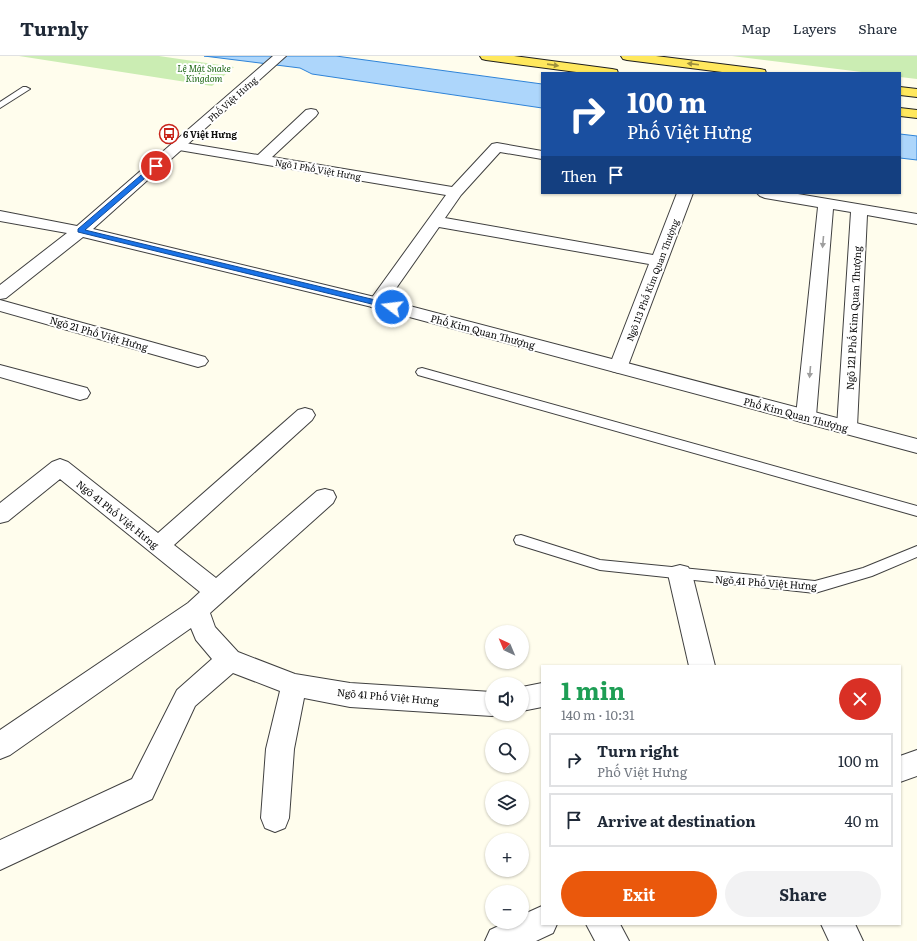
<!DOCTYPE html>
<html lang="en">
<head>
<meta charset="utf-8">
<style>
	:root { --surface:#fff; --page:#f2f2f3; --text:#1f2937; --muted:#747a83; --line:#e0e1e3; --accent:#ea580c }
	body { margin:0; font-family:Literata,serif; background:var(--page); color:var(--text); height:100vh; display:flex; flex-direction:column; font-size:15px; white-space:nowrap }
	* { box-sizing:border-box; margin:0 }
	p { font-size:13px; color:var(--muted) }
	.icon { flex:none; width:22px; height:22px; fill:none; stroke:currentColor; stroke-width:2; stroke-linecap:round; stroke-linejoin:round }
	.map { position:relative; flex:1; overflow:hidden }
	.side { position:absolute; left:541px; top:609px; width:360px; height:260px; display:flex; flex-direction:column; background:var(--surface); border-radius:0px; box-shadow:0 1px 3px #0004 }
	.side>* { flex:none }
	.guide { position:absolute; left:541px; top:16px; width:360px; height:122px; border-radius:0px; box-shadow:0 1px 3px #0004; background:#1a4fa0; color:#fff; overflow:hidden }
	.needle { width:26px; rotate:316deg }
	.fabs { position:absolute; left:485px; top:569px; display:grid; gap:8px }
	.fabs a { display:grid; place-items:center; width:44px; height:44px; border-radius:50%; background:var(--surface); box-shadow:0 1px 3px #0004; font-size:20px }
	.pin { position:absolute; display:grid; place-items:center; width:34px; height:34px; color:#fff; margin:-17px; border:2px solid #fff; border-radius:50%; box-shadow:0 1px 4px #0007 }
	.me { position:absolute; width:44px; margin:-22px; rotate:285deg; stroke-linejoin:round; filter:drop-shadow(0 0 3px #0008) }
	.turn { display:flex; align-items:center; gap:14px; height:84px; padding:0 20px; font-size:18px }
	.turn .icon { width:52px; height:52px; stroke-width:2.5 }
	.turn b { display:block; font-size:28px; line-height:34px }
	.then { display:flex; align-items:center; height:38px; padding:0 20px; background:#0003; gap:8px; font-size:15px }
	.round { display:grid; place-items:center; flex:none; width:42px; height:42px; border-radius:21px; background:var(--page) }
	.headline { display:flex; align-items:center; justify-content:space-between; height:68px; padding:0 20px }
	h1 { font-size:24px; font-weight:700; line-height:30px; color:#1e9e55 }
	.action { display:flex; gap:8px; margin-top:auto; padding:8px 20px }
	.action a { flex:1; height:46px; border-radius:24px; background:var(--accent); color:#fff; font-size:16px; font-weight:700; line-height:46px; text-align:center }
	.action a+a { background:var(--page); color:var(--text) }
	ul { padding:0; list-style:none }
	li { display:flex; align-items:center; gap:12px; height:54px; margin:0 8px 6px; padding:0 12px; border:2px solid var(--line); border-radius:0px }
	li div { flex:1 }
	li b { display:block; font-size:15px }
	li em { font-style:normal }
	header { display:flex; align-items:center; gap:24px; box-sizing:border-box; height:56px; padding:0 20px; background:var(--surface); border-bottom:1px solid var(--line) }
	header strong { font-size:19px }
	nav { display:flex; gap:22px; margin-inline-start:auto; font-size:14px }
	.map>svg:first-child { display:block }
	.green { fill:#cbedb3 }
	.water { fill:#add6fb; stroke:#2e83d8 }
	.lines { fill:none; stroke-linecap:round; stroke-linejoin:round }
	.service-casing { stroke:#404040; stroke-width:2 }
	.minor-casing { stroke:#404040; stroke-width:2 }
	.tertiary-casing { stroke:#404040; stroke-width:2 }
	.primary-casing { stroke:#1e1e1e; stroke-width:2 }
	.service { fill:#fff; fill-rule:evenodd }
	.minor { fill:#fff; fill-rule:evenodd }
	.tertiary { fill:#fff; fill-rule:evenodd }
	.primary { fill:#ffe85d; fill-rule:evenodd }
	.oneway { fill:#9e903d }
	.oneway2 { fill:#9e9e9e }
	.route { fill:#1a73e8; stroke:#114b97 }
	.labels { text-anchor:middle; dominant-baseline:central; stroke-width:4; stroke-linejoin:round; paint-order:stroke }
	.far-park-label { font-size:9px; font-style:italic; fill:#216a18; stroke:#fff }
	.far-street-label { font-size:9px; fill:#0d0d0d; stroke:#fff }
	.far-poi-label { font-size:9px; font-weight:bold; fill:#0d0d0d; stroke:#fff; text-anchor:start }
	.street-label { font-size:10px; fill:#0d0d0d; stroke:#fff }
</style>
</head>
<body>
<header>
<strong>Turnly</strong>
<nav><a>Map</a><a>Layers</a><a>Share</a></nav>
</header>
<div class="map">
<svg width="917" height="885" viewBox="0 0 917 885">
	<rect width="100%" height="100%" fill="#fffded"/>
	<g class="green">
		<polygon points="19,0 159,0 234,11 212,30"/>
		<polygon points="732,0 917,0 917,23 900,21 900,17 870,17"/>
	</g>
	<g class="water">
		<polygon points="204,0 336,0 542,28 542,52 312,18 300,12"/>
		<polygon points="900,78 917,80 917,104 900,102"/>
	</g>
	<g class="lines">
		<g class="service-casing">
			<g id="service">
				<polygon points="23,31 26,31 30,33 0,52 0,46"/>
				<polygon points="422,312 917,450 917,460 418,319 416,316 418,313"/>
				<polygon points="521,479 600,504 815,525 863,512 917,490 917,501 872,520 815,537 600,514 516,488 514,484 516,480"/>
			</g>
		</g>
		<g class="minor-casing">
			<g id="minor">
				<polygon points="311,53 316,54 318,57 316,60 272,101 452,131 492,88 497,87 542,95 542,103 500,96 461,139 445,162 653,199 677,137 693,137 626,315 619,317 612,315 609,311 649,208 439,171 383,251 377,252 371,251 368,247 446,139 179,94 174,93 172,90 174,87 179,86 258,99 306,54"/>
				<polygon points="757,137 792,137 917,158 917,168 867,159 857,371 854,376 847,378 840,376 837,371 851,156 833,153 816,360 813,365 806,367 799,365 796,360 818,151 765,142 760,140"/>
				<polygon points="0,244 205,301 208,305 205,309 198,311 0,255"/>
				<polygon points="0,309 87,332 90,337 87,342 80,344 0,321"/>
				<polygon points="305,352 312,354 315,359 312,364 174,489 216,522 317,435 325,433 333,435 336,441 333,447 210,557 215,571 238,596 295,618 350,627 492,636 492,658 497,658 492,660 350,651 304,642 294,693 289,762 285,772 275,776 265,772 261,762 266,693 280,635 233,617 195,650 152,743 0,814 0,784 132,723 177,634 212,603 196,584 191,572 10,699 0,703 0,674 188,547 200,536 60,423 8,465 0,467 0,447 52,406 60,403 68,406 158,477 298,354"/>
				<polygon points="680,509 688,511 692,518 715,610 689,610 668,518 672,511"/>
				<polygon points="542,627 542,651 522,655 522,631"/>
				<polygon points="917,694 917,720 900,726 900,700"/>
				<polygon points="542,850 542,868 557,868 553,877 536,885 485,885 490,874 507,866 522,866 522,859"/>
				<polygon points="586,868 620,868 629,885 595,885"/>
				<polygon points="821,868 855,868 863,885 829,885"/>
			</g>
		</g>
		<g class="tertiary-casing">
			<polygon id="tertiary" points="273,0 286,0 93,173 383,243 917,383 917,397 372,251 83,181 6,242 0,243 0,229 67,177 0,165 0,155 77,170"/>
		</g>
		<g class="primary-casing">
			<g id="primary">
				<polygon points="480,0 514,0 612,13 617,14 618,17 584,17 486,4 482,3"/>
				<polygon points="621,0 656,0 760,13 765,14 766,17 730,17 627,4 623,3"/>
				<polygon points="900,31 917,33 917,41 900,39"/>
				<polygon points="900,52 917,54 917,62 900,60"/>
			</g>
		</g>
		<use href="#service" class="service"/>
		<use href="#minor" class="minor"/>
		<use href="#tertiary" class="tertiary"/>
		<use href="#primary" class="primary"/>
	</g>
	<defs><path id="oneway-solid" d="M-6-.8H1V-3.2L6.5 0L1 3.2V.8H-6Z"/></defs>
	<g class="oneway">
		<use href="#oneway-solid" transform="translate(693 8) rotate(-173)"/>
		<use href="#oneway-solid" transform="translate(553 9) rotate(8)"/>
	</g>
	<g class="oneway2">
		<use href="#oneway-solid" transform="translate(823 186) rotate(95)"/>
		<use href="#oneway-solid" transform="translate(810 316) rotate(95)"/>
	</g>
	<polygon class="route" points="154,108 159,110 85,174 392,248 396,251 392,253 78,176 78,173"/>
	<defs>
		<g id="bus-ring" transform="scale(1)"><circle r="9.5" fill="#fff" stroke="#c8231a" stroke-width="1.5"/><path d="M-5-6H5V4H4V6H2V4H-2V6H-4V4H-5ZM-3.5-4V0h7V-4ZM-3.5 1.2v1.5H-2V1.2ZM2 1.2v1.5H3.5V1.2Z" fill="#c8231a"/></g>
	</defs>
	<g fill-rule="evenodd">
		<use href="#bus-ring" x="169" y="78"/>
	</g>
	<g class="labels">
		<g class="far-park-label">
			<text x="204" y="12">Lệ Mật Snake<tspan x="204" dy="10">Kingdom</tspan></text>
		</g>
		<g class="far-street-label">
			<text transform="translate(232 43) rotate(-42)">Phố Việt Hưng</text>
			<text transform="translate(318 113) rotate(10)">Ngõ 1 Phố Việt Hưng</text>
			<text transform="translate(652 224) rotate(-69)">Ngõ 113 Phố Kim Quan Thượng</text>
		</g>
		<g class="far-poi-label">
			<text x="183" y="78">6 Việt Hưng</text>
		</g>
		<g class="street-label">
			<text transform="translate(853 262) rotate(-87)">Ngõ 121 Phố Kim Quan Thượng</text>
			<text transform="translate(483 275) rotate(15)">Phố Kim Quan Thượng</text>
			<text transform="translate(99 277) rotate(16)">Ngõ 21 Phố Việt Hưng</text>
			<text transform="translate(796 358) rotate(15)">Phố Kim Quan Thượng</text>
			<text transform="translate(118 458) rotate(39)">Ngõ 41 Phố Việt Hưng</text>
			<text transform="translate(766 526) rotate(4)">Ngõ 41 Phố Việt Hưng</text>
			<text transform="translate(388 640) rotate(5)">Ngõ 41 Phố Việt Hưng</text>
		</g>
	</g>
</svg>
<div class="fabs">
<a><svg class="needle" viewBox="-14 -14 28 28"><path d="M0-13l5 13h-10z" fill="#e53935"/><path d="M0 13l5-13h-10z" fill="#747a83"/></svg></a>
<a><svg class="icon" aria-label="sound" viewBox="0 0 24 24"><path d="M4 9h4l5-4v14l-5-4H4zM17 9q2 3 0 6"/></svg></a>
<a><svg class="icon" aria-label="search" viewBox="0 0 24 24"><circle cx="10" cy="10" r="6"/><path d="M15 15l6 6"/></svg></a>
<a><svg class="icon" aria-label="layers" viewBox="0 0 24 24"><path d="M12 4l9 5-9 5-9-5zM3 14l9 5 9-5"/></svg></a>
<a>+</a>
<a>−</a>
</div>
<div class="pin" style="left:156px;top:110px;background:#d93025"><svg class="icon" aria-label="arrive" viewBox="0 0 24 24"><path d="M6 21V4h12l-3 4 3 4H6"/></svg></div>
<svg class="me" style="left:392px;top:251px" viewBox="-20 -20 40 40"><circle r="17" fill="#1a73e8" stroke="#fff" stroke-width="3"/><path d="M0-11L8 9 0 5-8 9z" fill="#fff"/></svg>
<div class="guide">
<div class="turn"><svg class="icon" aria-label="right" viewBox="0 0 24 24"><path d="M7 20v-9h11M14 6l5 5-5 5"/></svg><div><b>100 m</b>Phố Việt Hưng</div></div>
<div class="then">Then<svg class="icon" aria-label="arrive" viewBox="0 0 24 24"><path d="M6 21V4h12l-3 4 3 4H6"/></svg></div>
</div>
<section class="side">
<div class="headline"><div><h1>1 min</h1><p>140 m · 10:31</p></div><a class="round" style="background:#d93025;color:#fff"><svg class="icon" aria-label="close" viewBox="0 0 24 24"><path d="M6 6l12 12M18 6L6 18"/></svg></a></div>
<ul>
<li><svg class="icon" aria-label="right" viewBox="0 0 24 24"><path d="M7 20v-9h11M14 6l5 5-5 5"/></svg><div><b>Turn right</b><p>Phố Việt Hưng</p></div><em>100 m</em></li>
<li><svg class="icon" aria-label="arrive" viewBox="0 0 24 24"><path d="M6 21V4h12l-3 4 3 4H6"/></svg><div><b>Arrive at destination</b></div><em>40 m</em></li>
</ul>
<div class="action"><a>Exit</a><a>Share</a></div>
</section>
</div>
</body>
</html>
